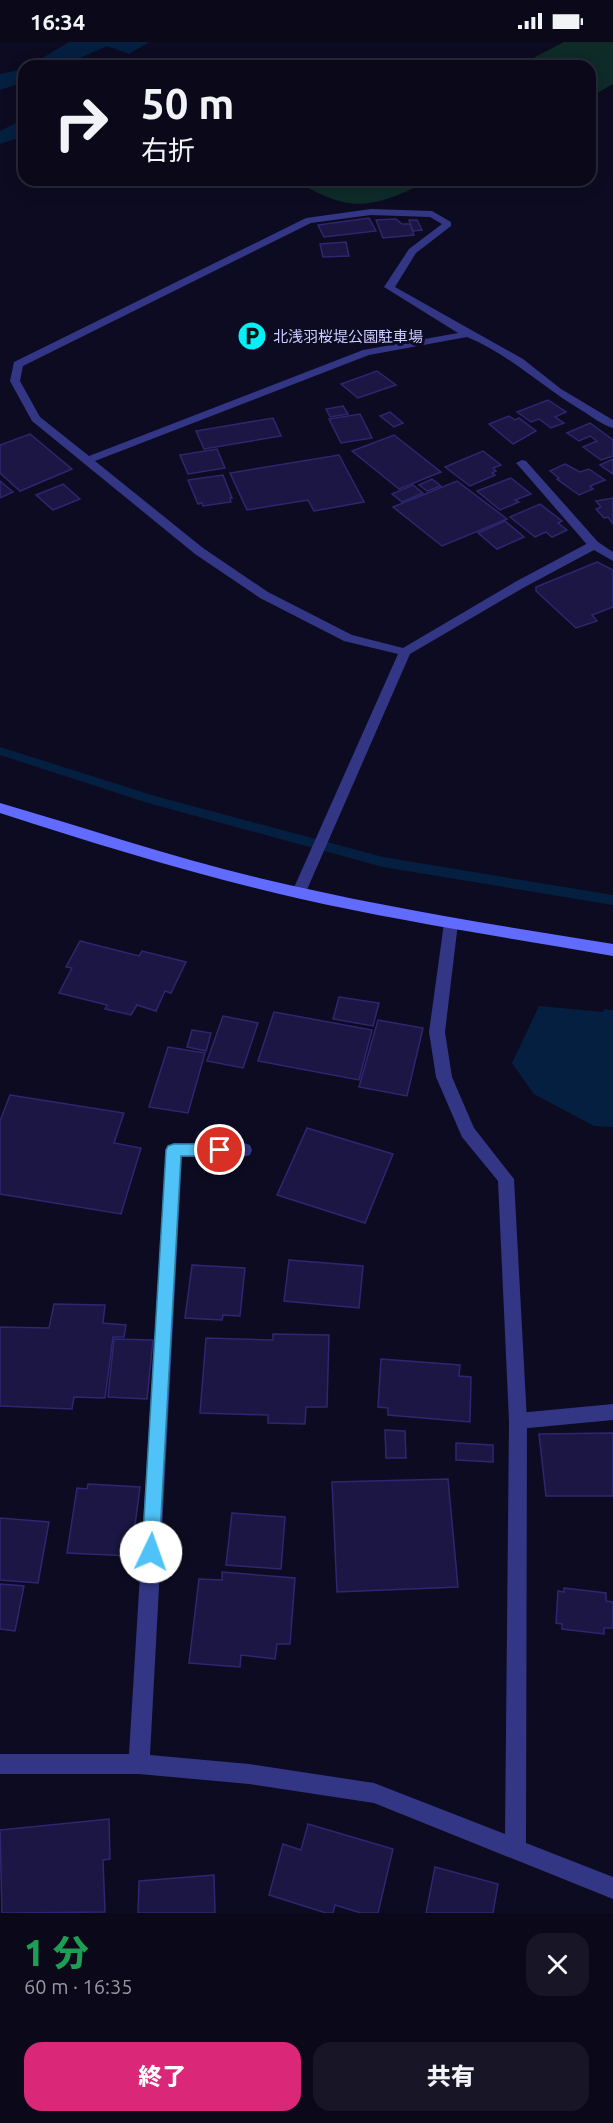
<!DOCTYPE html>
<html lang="ja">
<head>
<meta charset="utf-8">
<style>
	:root { --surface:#0a0819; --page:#181626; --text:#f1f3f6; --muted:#999aa2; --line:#2a2938; --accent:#db2777 }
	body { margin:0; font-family:Ubuntu,"Noto Sans JP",sans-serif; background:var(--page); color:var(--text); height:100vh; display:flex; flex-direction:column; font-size:22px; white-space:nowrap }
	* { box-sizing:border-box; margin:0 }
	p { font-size:20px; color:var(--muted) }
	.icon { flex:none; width:33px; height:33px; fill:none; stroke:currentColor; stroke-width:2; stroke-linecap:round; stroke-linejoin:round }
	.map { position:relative; height:1871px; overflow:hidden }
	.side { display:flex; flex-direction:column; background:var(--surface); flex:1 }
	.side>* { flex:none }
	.guide { position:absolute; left:18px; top:18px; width:578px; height:126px; border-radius:18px; box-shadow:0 3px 15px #0003,0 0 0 2px var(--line); background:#0a0819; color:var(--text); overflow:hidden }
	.pin { position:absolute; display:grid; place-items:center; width:51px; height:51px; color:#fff; margin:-26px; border:3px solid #fff; border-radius:50%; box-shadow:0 2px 6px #0007 }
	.me { position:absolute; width:66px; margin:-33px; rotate:3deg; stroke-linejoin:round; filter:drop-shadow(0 0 4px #0008) }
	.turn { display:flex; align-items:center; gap:21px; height:126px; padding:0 24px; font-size:27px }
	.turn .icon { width:78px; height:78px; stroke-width:2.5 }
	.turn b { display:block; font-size:42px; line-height:51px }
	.round { display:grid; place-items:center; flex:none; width:63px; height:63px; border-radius:18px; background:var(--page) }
	.headline { display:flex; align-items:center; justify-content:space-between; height:102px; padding:0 24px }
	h1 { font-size:36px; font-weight:800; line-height:45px; color:#1e9e55 }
	.cta { display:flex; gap:12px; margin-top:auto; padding:12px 24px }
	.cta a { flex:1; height:69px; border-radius:18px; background:var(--accent); color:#fff; font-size:24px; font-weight:800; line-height:69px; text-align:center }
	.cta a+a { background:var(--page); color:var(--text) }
	.status { display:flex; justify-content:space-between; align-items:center; height:42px; padding:0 30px; background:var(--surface); direction:ltr }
	.status svg { height:16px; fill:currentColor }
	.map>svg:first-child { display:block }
	.green { fill:#0e2b28 }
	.water { fill:#051f40 }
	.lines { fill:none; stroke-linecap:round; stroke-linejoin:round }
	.stream { fill:#051f40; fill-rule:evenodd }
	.building { fill:#1b1643; stroke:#2f2671; stroke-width:1.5 }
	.lane { fill:#323684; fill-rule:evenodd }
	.street { fill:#323684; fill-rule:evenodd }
	.secondary { fill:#626bff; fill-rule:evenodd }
	.route { fill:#4fc3f7; stroke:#337fa1; stroke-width:1.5 }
	.labels { text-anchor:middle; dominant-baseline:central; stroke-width:6; stroke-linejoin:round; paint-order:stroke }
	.far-poi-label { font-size:15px; fill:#cdcbff; stroke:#0d0b21; text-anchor:start }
</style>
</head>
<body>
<div class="status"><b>16:34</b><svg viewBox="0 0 49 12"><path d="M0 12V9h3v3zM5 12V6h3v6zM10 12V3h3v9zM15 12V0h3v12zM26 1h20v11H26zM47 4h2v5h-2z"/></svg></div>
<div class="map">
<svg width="613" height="1871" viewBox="0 0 613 1871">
	<rect width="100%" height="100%" fill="#0d0b21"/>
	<g class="green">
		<polygon points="564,0 613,0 613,42 590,55 590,24 518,24"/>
		<path d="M295,138h137c-59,27 -79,36 -137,0z"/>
	</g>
	<g class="water">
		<polygon points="69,0 149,0 129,12 107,4 62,24 29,24"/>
		<polygon points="24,27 24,40 0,48 0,32"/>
		<polygon points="24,77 24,94 0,102 0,89"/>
		<polygon points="539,964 603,970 604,967 613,968 613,1085 594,1084 534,1052 512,1021"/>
	</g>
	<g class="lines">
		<polygon class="stream" points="0,705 155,754 383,815 613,853 613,863 383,825 148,761 0,713"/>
	</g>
	<g class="building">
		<polygon points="369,176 376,189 324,195 318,183"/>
		<polygon points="396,177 402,182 410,182 414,193 383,196 376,178"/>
		<polygon points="409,178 417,178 422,188 413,189"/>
		<polygon points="346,200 349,214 323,215 320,202"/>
		<polygon points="377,329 396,343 358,356 341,342"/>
		<polygon points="548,358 566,370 555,375 564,381 551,386 539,377 531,380 517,370"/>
		<polygon points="343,364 348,372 330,375 326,367"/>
		<polygon points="390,370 403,381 394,385 380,374"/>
		<polygon points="360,372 372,396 341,401 329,377"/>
		<polygon points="509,374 515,378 519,376 536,389 513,402 489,382"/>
		<polygon points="273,376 281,394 204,407 196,389"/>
		<polygon points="590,381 613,398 613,414 601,418 583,405 597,399 590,394 579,399 567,391"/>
		<polygon points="30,392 72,427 20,449 0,431 0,403"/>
		<polygon points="394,393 441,430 399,447 352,409"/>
		<polygon points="217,407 225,426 188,432 180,413"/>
		<polygon points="483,409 501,423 493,426 496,429 492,431 495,433 470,444 445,425"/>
		<polygon points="339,413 364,460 314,469 308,458 247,468 230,431"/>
		<polygon points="613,417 613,432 600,423"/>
		<polygon points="565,422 580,430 589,427 605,438 590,444 593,447 579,453 557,437 559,436 550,429"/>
		<polygon points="223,433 232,456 230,456 231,460 203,464 202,461 198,462 188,438"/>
		<polygon points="511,436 531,452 515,458 519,460 500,468 477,449"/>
		<polygon points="432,437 441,444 427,449 419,443"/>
		<polygon points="0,439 13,450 0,456"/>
		<polygon points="457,439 507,477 442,504 393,465"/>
		<polygon points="63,442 80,457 53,468 36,453"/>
		<polygon points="413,443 423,451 402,460 392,452"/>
		<polygon points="613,456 613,482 608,475 604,476 596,467 601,465 596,459"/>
		<polygon points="540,462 562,479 558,481 567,488 552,495 546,490 535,495 510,475"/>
		<polygon points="505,479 524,495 497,507 478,491"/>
		<polygon points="597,520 613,528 613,565 592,573 597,579 576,586 536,549 536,545"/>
		<polygon points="80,899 139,914 142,909 186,920 171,951 165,949 156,969 137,963 131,973 105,967 107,963 59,951 72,926 66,925"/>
		<polygon points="339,955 379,961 373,984 333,977"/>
		<polygon points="274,970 372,988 359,1038 258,1019"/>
		<polygon points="223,974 258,981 243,1026 207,1019"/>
		<polygon points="378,978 423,986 407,1054 359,1045"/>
		<polygon points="192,988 211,991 206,1009 187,1005"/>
		<polygon points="168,1005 205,1011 188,1071 149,1065"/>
		<polygon points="10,1053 124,1071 114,1101 141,1106 121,1172 0,1152 0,1079"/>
		<polygon points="307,1086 393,1112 365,1181 277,1153"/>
		<polygon points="289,1218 363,1224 359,1266 284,1259"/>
		<polygon points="192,1223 245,1226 240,1274 223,1273 222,1278 185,1276"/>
		<polygon points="54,1262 105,1263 103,1281 126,1283 124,1295 113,1295 105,1356 74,1355 72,1367 0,1364 0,1285 49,1286"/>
		<polygon points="273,1292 329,1293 327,1365 306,1365 305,1382 268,1381 268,1373 200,1371 206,1296 273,1298"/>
		<polygon points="114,1297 153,1298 147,1357 108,1355"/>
		<polygon points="381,1317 460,1323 459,1334 471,1335 470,1380 388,1373 388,1366 378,1365"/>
		<polygon points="385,1388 405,1389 406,1416 386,1416"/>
		<polygon points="613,1391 613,1454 546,1454 539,1392"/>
		<polygon points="456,1401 493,1403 493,1420 456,1418"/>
		<polygon points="448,1437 458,1545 337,1550 332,1440"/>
		<polygon points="88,1442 140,1445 131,1514 67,1511 77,1446 87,1447"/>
		<polygon points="232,1471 285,1475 281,1527 226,1523"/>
		<polygon points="0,1476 49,1480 38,1541 0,1538"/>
		<polygon points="222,1530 295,1536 290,1602 277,1602 275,1617 241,1613 240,1625 189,1621 199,1537 222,1538"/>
		<polygon points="0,1542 24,1544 15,1589 0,1587"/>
		<polygon points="564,1546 606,1551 606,1559 613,1560 613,1586 604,1586 604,1592 562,1587 562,1582 556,1581 558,1549 564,1550"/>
		<polygon points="109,1777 110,1817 103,1818 105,1870 2,1871 0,1788"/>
		<polygon points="308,1782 393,1807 378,1871 361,1871 335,1863 333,1871 326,1871 269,1853 283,1802 301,1808"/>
		<polygon points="435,1825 498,1842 493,1871 426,1871"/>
		<polygon points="214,1833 215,1871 138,1871 139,1839"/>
	</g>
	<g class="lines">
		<g class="lane">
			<polygon points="522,418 526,419 598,500 598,506 590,506 518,423 516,421"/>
			<polygon points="613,1362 613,1378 518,1387 512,1385 509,1379 512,1373 518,1371"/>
		</g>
		<g class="street">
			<path d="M371,167l61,2 19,11v4l-35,27 -21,34 128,72 38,30 52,31v8c-11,-3 -22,-12 -32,-18 -39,-23 -72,-56 -114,-73l-98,18 -274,106 108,87 65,44 84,43 51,13 112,-66 75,-40h8l15,10v9l-19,-11 -71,38 -113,66 -104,238 -7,5 -7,-5 106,-238 -54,-13 -84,-43 -65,-44 -163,-133 -22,-40 4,-19 292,-144zM371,173l59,2 12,7 -33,25 -25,38 74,46 -95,17 -274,106 -49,-39 -20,-36 3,-15 288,-143z"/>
			<polygon points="451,876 456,877 458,881 445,990 452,1035 474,1086 514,1137 527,1379 526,1801 613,1835 613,1857 374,1761 249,1742 139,1732 0,1732 0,1712 129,1712 166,1108 168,1103 174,1101 244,1101 250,1103 252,1108 250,1113 244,1115 182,1115 150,1713 249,1722 374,1741 505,1792 509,1379 498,1139 462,1095 436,1035 429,990 444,881 446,877"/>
		</g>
		<path class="secondary" d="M0,761c86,25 171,54 259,75 117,28 235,47 354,66v12c-104,-18 -209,-34 -312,-57 -102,-23 -202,-54 -301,-86z"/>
	</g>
	<polygon class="route" points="174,1102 220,1102 226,1103 228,1108 226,1112 220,1114 181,1114 159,1510 157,1516 151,1518 145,1516 142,1510 166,1108 168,1104"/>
	<defs>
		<g id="parking-disc" transform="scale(1.5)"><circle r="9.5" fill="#00f1f6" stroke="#0d0b21"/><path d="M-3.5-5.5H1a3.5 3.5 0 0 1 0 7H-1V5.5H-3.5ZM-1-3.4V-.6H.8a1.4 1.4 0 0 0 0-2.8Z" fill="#111"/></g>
	</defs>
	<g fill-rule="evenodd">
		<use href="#parking-disc" x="252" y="294"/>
	</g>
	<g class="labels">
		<g class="far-poi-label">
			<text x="273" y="294">北浅羽桜堤公園駐車場</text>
		</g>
	</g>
</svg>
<div class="pin" style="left:220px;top:1108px;background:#d93025"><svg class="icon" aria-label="arrive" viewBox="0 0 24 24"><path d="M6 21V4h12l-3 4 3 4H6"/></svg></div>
<svg class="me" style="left:151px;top:1510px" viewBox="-20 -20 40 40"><circle r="19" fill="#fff"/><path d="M0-13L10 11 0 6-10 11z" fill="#4fc3f7"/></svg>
<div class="guide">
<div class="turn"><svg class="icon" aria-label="right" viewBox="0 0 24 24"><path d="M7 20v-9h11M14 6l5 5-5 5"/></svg><div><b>50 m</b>右折</div></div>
</div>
</div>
<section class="side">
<div class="headline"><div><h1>1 分</h1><p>60 m · 16:35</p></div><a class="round"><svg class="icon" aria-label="close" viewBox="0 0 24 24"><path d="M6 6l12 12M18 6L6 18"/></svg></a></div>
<div class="cta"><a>終了</a><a>共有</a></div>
</section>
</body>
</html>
